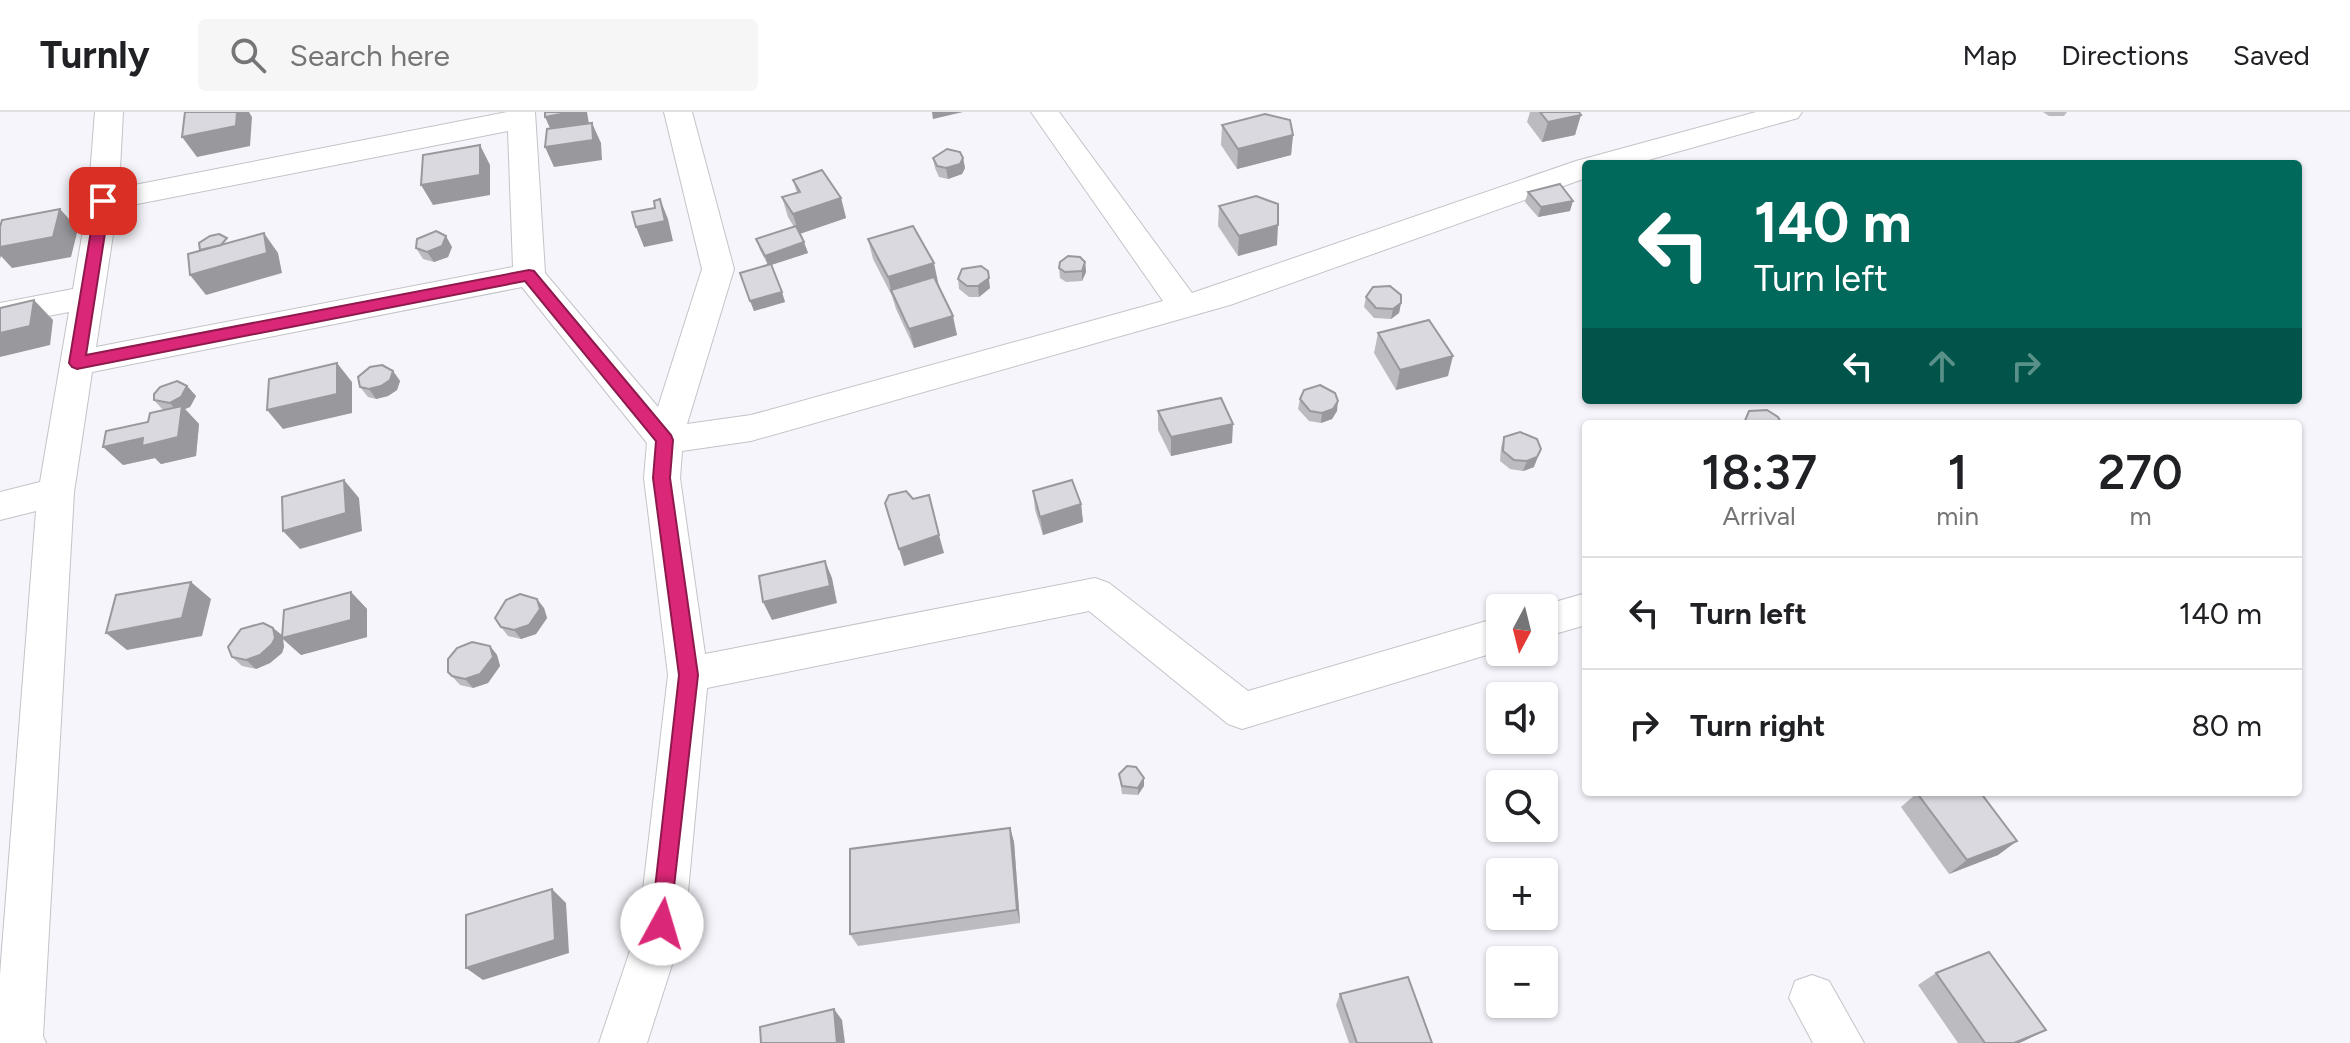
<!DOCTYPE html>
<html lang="en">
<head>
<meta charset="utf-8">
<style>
	:root { --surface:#fff; --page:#f6f6f6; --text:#202124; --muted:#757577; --line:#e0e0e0 }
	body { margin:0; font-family:Figtree,sans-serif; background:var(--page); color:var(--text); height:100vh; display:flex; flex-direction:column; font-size:30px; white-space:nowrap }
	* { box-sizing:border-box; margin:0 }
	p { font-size:26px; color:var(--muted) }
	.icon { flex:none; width:44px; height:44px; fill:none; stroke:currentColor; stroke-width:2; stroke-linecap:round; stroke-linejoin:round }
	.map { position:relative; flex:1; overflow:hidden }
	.sheet { position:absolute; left:1582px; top:308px; width:720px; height:376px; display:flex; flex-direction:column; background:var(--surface); border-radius:8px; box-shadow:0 2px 6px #0004 }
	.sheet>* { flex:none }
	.banner { position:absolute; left:1582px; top:48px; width:720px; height:244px; border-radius:8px; box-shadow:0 2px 6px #0004; background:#00695c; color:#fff; overflow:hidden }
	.needle { width:52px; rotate:187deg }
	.tools { position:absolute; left:1486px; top:482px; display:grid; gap:16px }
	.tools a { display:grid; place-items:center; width:72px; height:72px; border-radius:8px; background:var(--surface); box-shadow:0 2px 6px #0004; font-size:40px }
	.pin { position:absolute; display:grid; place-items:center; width:68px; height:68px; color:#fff; margin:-34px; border-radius:16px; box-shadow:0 4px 12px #0006 }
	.me { position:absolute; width:88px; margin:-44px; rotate:6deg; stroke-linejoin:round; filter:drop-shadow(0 0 6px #0008) }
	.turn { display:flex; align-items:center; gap:28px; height:168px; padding:0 40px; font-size:36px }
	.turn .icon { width:104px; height:104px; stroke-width:2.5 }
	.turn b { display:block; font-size:56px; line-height:68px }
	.lanes { display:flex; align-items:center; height:76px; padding:0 40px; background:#0003; justify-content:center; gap:40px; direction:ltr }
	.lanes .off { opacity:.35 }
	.eta { display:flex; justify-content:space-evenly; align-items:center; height:136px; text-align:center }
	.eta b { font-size:48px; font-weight:600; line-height:56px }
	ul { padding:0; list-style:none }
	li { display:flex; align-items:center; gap:24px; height:112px; padding:0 40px; border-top:2px solid var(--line) }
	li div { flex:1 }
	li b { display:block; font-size:30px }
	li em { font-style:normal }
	header { display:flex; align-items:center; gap:48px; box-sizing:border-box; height:112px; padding:0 40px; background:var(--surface); border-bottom:2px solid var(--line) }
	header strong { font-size:38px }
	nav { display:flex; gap:44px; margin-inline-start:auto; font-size:28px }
	.search { width:560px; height:72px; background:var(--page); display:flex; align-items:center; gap:20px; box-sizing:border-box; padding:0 28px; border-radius:8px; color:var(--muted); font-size:30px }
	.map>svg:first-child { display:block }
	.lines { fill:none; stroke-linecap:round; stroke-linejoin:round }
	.street-casing { stroke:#c4c3c8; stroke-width:2 }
	.street { fill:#fff; fill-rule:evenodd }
	.wall { fill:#bbbbc0 }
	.shaded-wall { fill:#99989c }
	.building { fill:#dad9df; stroke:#99989c; stroke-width:2 }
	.route { fill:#db2777; stroke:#8e194d; stroke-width:2 }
</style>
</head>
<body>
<header>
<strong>Turnly</strong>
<div class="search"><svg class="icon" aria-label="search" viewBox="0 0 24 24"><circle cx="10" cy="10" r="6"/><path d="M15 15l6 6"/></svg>Search here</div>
<nav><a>Map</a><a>Directions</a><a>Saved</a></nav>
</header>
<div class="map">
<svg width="2350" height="931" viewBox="0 0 2350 931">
	<rect width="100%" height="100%" fill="#f6f5fb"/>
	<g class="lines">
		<g class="street-casing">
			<g id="street">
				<path d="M95,0h28l-4,76 388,-76h28l10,161 113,134 44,-138 -38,-157h28l42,157 -47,155 64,-9 412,-114 -132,-189h28l133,181 384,-132 180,-49h46l-4,6 -164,46h-48v14l-356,127 -479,136 -69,10 -2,27 25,176 390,-76 14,5 139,108 252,-74v34l-258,78 -14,-5 -139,-113 -382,77 -22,236 -38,119h-48l40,-119 29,-249 -24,-197 3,-35 -125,-156 -430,85 -18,120 -31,544 3,7h-46v-68l36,-464 -36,9v-28l40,-10 29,-170 -69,13v-22l73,-14 15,-88zM508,19l5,136 -417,80 21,-139z"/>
				<polygon points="1586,481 1586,513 1544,525 1544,496 1534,496"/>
				<polygon points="1812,863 1829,869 1864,931 1813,931 1789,886 1795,869"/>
			</g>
		</g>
		<use href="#street" class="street"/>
	</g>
	<g class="wall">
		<polygon points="1530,0 1579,0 1575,23 1542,30 1527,10"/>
		<polygon points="2043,0 2067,0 2064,4 2049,4"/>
		<polygon points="1222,13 1293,23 1291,43 1237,57 1221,33"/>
		<polygon points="933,46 963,46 965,56 962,62 948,67 939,65 935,56"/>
		<polygon points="793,68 841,86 846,106 800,122 808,141 771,153 785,190 754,199 768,153 760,138 756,127 794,115 788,105 782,85 797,81"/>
		<polygon points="1528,80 1570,99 1538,105 1525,90"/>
		<polygon points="1219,94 1277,133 1238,144 1218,114"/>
		<polygon points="868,127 938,170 957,223 914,236 896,197 892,184 873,147"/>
		<polygon points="452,135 448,145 434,150 423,147 416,136"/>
		<polygon points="1085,150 1086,160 1082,169 1066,170 1060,166 1059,156"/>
		<polygon points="958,167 990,176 979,185 969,185 959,177"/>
		<polygon points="1366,185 1401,191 1399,201 1391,207 1374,206 1364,195"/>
		<polygon points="1378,221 1448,264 1396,278 1374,241"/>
		<polygon points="393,259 400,269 397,278 388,284 376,287 368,285 360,275"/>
		<polygon points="187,274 196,284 190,295 185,297 199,312 196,344 161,352 155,346 123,353 148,310 163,298 154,288"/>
		<polygon points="1300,287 1337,299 1332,307 1321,311 1309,309 1298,297"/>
		<polygon points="1158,299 1232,331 1171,344 1158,318"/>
		<polygon points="1504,325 1534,355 1523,359 1510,357 1500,349 1501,335"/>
		<polygon points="1033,379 1081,392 1083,410 1043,423 1035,398"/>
		<polygon points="351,480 367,497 367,525 301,543 283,527 284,535 282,541 270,551 256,557 242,554 232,545 273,516 283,524"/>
		<polygon points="544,496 547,506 536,522 521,527 508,524 501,515"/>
		<polygon points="490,534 497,543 500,554 488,571 473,576 460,573 448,560"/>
		<polygon points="1119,662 1144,674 1138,683 1122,682"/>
		<polygon points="1917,681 2017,729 1998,743 1949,762 1901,695"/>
		<polygon points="1010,716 1014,730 1020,811 858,834 850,822"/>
		<polygon points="1936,861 2046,918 2019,931 1958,931 1918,873"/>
		<polygon points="1340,882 1432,931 1349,931 1336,893"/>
	</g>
	<g class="shaded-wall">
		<polygon points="237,0 249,0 252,5 250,34 197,45 182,25"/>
		<polygon points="572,0 587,0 590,18 554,25 545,5"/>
		<polygon points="932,0 963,0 933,7"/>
		<polygon points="1581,3 1575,23 1542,30 1548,10"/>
		<polygon points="592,11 601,31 602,48 554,55 545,35"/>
		<polygon points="1293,23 1291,43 1237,57 1238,37"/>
		<polygon points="480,33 490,53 490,83 433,93 421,73"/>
		<polygon points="963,46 965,56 962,62 948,67 946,56"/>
		<polygon points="841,86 846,106 799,122 793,102"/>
		<polygon points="660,87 668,107 673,129 644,135 636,115 665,109"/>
		<polygon points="1573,89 1570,99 1538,105 1541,95"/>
		<polygon points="60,97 78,117 71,145 12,156 1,144 0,147 0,127"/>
		<polygon points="1278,113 1277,133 1238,144 1239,124"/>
		<polygon points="264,121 278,141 282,161 206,183 190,163"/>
		<polygon points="446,124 452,135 448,145 434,150 427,140"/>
		<polygon points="804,130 808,141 768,154 765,144"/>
		<polygon points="1085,150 1086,160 1082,169 1082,159"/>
		<polygon points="934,151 938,170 891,178 888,165"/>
		<polygon points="988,159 990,176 979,185 978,174"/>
		<polygon points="782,180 785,190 754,199 750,189"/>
		<polygon points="34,188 53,208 50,233 0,245 0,221"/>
		<polygon points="1401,191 1399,201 1391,207 1393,197"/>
		<polygon points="953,204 957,223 914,236 909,217"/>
		<polygon points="1453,244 1448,264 1396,278 1400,258"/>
		<polygon points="337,251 352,270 352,301 283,317 267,298"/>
		<polygon points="393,259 400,269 397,278 388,284 376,287 369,277"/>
		<polygon points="187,274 196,284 190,295 185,297 199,312 196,344 161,352 155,346 123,353 103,335 179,301 170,291"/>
		<polygon points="1338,289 1337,299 1332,307 1321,311 1322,301"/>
		<polygon points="1233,312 1232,331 1171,344 1171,325"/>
		<polygon points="1541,337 1534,355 1523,359 1527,349"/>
		<polygon points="344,368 359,386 362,419 300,437 283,419"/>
		<polygon points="1081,392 1083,410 1043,423 1040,405"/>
		<polygon points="939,423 944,441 904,454 899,437"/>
		<polygon points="825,449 832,466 837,491 772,508 763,490"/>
		<polygon points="191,470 211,487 202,524 127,538 106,521"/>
		<polygon points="351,480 367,497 367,525 301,543 283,527 284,535 282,541 270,551 256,557 246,548 273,516 283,524"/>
		<polygon points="537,487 544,496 547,506 536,522 521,527 514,518"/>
		<polygon points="490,534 497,543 500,554 488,571 473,576 465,567"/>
		<polygon points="1144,666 1144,674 1138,683 1138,676"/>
		<polygon points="1010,716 1014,730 1020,811 1017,798"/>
		<polygon points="2017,729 1998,743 1949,762 1967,748"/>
		<polygon points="552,777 566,791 569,841 483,868 466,856"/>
		<polygon points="834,897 842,908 845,931 837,931"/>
		<polygon points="2046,918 2024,929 2019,931 2014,931"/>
	</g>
	<g class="building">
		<polygon points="185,0 237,0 236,14 182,25"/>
		<polygon points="545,0 572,0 545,5"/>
		<polygon points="1540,0 1579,0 1581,3 1548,10"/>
		<polygon points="1265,2 1290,8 1293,23 1238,37 1222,13"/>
		<polygon points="592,11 593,28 545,35 547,17"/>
		<polygon points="480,33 480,63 421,73 423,43"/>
		<polygon points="947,37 960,40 963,46 960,52 946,56 937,54 933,46"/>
		<polygon points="822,58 841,86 793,102 782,85 800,80 793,68"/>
		<polygon points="1560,72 1573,89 1541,95 1528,80"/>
		<polygon points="1256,84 1278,92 1278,113 1239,124 1219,94"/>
		<polygon points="660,87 665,109 636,115 632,100 655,96 654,89"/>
		<polygon points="60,97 53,125 0,135 0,115 2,108"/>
		<polygon points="796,114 804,130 765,144 756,127"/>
		<polygon points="913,114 934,151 888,165 868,127"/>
		<polygon points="436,119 446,124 442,134 427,140 416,136 417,127"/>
		<polygon points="264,121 267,141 190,163 188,142"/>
		<polygon points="219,122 227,126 221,133 200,138 199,131 210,124"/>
		<polygon points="1068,144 1080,145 1085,150 1082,159 1065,160 1059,156 1060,150"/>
		<polygon points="771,152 782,180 750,189 740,161"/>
		<polygon points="981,154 988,159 989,166 978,174 967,174 958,167 962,157"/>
		<polygon points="934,165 953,204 909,217 891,178"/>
		<polygon points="1390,174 1401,183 1401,191 1393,197 1376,196 1366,185 1373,175"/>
		<polygon points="34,188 30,214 0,221 0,196"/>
		<polygon points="1429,208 1453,244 1400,258 1378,221"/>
		<polygon points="337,251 337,282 267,298 269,267"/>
		<polygon points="382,253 393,259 390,268 381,274 369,277 360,275 358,265 370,255"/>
		<polygon points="177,269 187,274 181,285 170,291 154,288 154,282 160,275"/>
		<polygon points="1320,273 1335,281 1338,289 1333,297 1322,301 1310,299 1300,287 1304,278"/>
		<polygon points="1221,286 1233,312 1171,325 1158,299"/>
		<polygon points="182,294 178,325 142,334 143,326 103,335 106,319 148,310 150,301"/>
		<polygon points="1767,298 1778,305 1782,312 1744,311 1749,299"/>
		<polygon points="1520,320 1537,327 1541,337 1537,345 1527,349 1514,348 1503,339 1504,325"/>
		<polygon points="344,368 346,401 283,419 282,385"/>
		<polygon points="1072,368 1081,392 1040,405 1033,379"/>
		<polygon points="906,379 913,387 929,383 939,423 899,437 885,391 889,383"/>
		<polygon points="825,449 830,474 763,490 759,464"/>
		<polygon points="191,470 182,506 106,521 116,483"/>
		<polygon points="351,480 351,508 282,526 284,498"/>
		<polygon points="520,482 537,487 540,497 529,513 514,518 501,515 495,506 506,488"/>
		<polygon points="263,511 273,516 275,526 272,532 260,543 246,548 232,545 228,535 241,517"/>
		<polygon points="472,530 490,534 493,545 480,562 465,567 452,564 448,560 448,547 457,536"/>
		<polygon points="1127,654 1136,655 1144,666 1138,676 1122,674 1119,662"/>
		<polygon points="1919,680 1980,680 2017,729 1967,748 1917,681"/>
		<polygon points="1010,716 1017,798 850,822 850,737"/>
		<polygon points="552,777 555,828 466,856 466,803"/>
		<polygon points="1989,840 2046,918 2014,931 1985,931 1936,861"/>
		<polygon points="1408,865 1432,931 1357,931 1340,882"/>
		<polygon points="834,897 837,931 761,931 760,915"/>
	</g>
	<polygon class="route" points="103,85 110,89 86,243 529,158 534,159 671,323 673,328 670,366 698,563 669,819 662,822 654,819 651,812 679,563 653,366 656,329 525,169 77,257 72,255 69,251 96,89"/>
</svg>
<div class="tools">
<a><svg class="needle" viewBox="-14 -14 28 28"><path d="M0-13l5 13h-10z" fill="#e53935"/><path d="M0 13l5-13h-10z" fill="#757577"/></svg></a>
<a><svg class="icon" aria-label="sound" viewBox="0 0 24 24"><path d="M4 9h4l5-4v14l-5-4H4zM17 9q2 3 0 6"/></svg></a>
<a><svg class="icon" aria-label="search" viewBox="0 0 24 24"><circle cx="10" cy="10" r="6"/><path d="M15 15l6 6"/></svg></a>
<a>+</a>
<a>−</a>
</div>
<div class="pin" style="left:103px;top:89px;background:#d93025"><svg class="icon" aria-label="arrive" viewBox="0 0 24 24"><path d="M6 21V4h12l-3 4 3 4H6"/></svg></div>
<svg class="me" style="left:662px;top:812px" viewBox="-20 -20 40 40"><circle r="19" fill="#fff"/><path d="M0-13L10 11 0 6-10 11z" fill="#db2777"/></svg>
<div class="banner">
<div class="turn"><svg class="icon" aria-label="left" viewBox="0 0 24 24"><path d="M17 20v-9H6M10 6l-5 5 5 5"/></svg><div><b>140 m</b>Turn left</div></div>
<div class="lanes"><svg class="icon" aria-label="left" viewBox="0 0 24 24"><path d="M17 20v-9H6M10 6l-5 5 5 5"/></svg><svg class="icon off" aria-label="ahead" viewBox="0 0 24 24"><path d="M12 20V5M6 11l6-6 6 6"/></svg><svg class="icon off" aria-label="right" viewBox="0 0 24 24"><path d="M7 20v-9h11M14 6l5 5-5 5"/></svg></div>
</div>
<section class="sheet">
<div class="eta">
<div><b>18:37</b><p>Arrival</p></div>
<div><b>1</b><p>min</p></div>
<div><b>270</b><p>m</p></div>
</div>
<ul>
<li><svg class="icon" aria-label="left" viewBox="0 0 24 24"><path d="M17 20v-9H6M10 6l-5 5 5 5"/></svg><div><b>Turn left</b></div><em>140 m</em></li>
<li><svg class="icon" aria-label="right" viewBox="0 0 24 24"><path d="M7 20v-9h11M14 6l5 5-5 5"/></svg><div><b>Turn right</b></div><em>80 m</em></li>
</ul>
</section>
</div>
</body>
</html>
